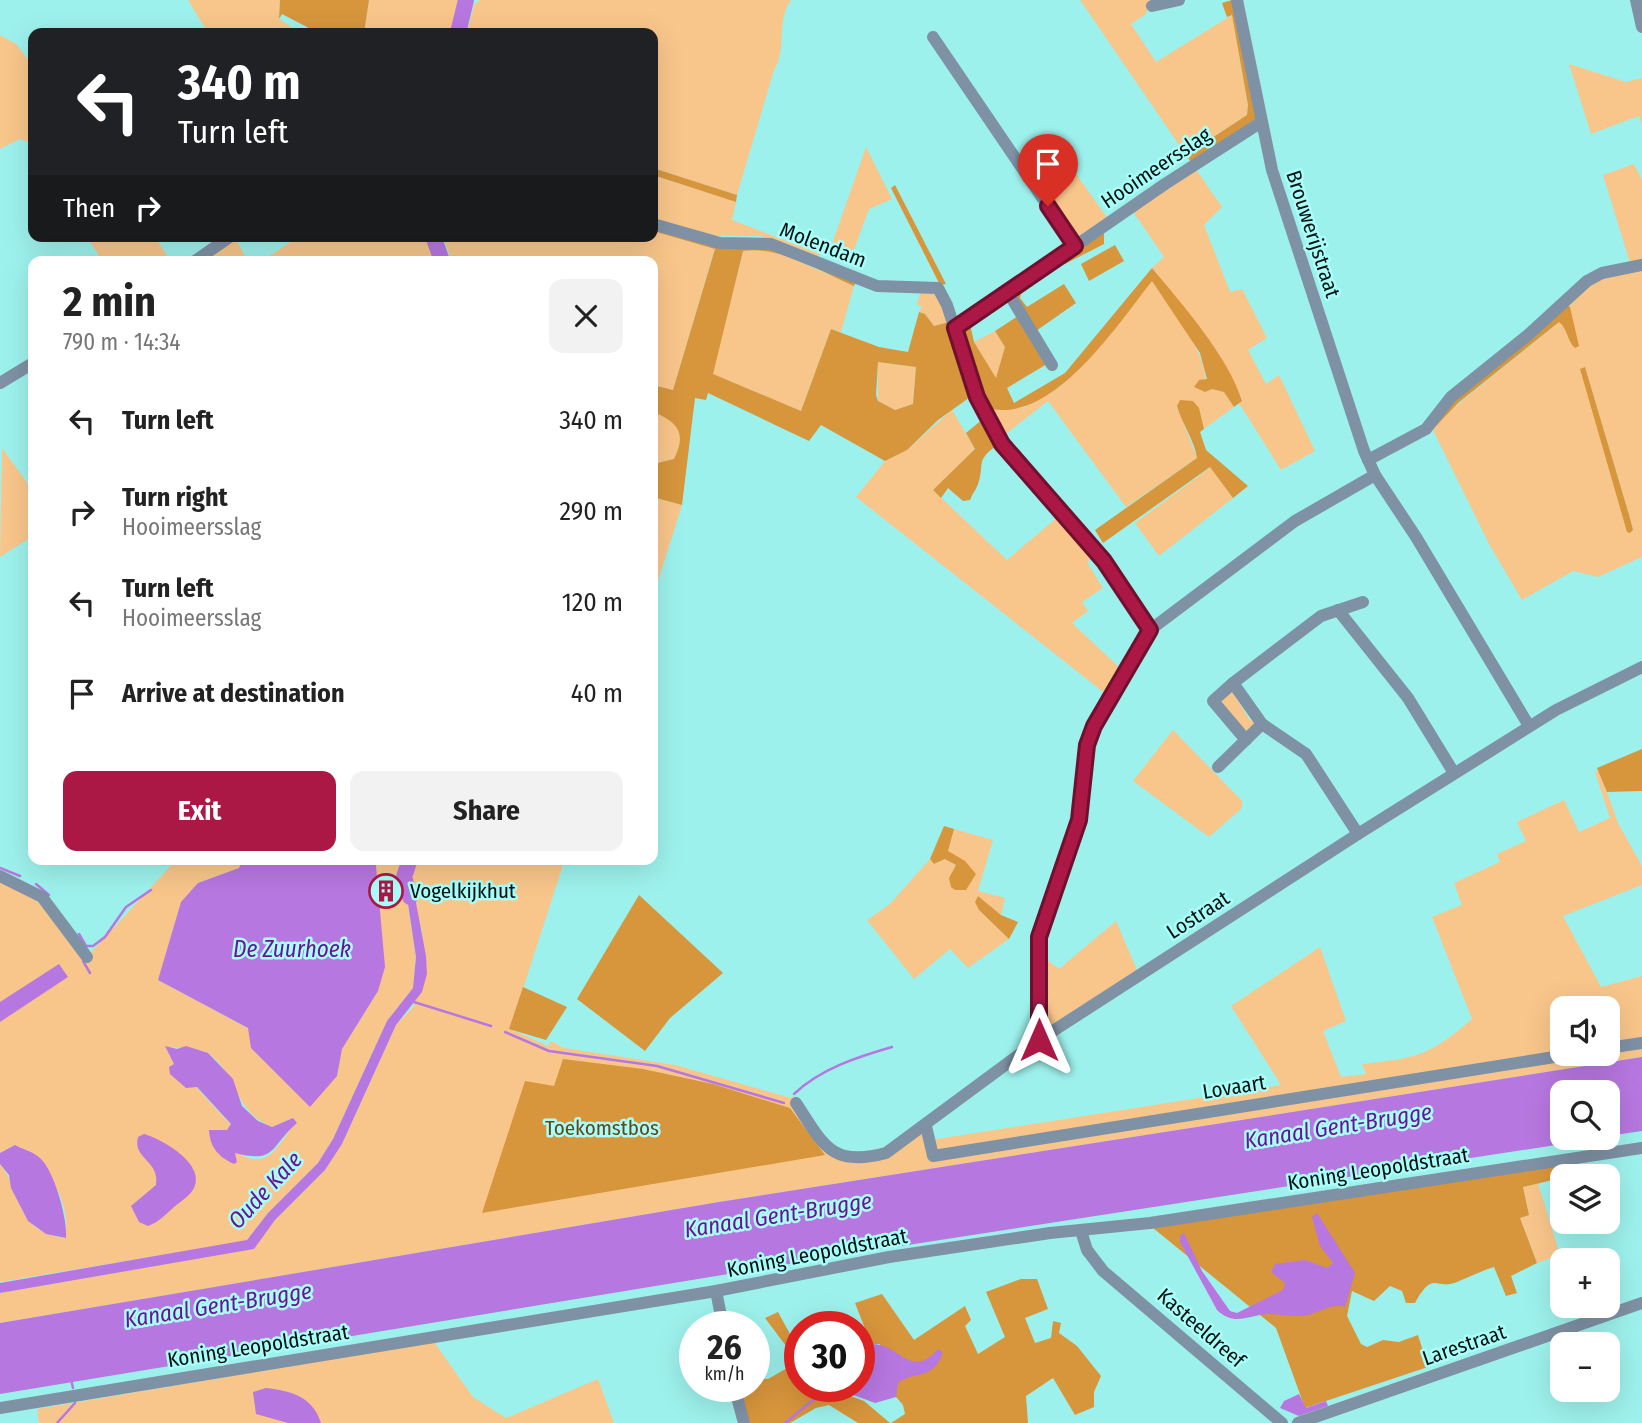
<!DOCTYPE html>
<html lang="en">
<head>
<meta charset="utf-8">
<style>
	:root { --surface:#fff; --page:#f2f2f2; --text:#222; --muted:#767676; --accent:#ac1846 }
	body { margin:0; font-family:"Fira Sans Condensed",sans-serif; background:var(--page); color:var(--text); height:100vh; display:flex; flex-direction:column; font-size:26px; white-space:nowrap }
	* { box-sizing:border-box; margin:0 }
	p { font-size:23px; color:var(--muted) }
	.icon { flex:none; width:38px; height:38px; fill:none; stroke:currentColor; stroke-width:2; stroke-linecap:round; stroke-linejoin:round }
	.map { position:relative; flex:1; overflow:hidden }
	.panel { position:absolute; left:28px; top:256px; width:630px; height:609px; display:flex; flex-direction:column; background:var(--surface); border-radius:14px; box-shadow:0 7px 28px #0002 }
	.panel>* { flex:none }
	.top-card { position:absolute; left:28px; top:28px; width:630px; height:214px; border-radius:14px; box-shadow:0 7px 28px #0002; background:#202124; color:#fff; overflow:hidden }
	.buttons { position:absolute; left:1550px; top:996px; display:grid; gap:14px }
	.buttons a { display:grid; place-items:center; width:70px; height:70px; border-radius:14px; background:var(--surface); box-shadow:0 7px 28px #0002; font-size:35px }
	.speed { position:absolute; left:679px; top:1311px; display:flex; gap:14px; font-size:35px; font-weight:700; text-align:center }
	.speed>* { display:grid; place-content:center; width:91px; height:91px; border-radius:50%; background:var(--surface); box-shadow:0 7px 28px #0002; line-height:1 }
	.speed small { font-size:18px; font-weight:400 }
	.speed .limit { border:10px solid #d22; background:#fff; color:#111 }
	.pin { position:absolute; display:grid; place-items:center; width:60px; height:60px; color:#fff; margin:-72px -30px; border-radius:50% 50% 50% 0; rotate:-45deg; box-shadow:0 0 7px #0007 }
	.pin .icon { rotate:45deg }
	.me { position:absolute; width:77px; margin:-38px; rotate:0deg; stroke-linejoin:round; filter:drop-shadow(0 0 5px #0008) }
	.turn { display:flex; align-items:center; gap:24px; height:147px; padding:0 35px; font-size:32px }
	.turn .icon { width:91px; height:91px; stroke-width:2.5 }
	.turn b { display:block; font-size:49px; line-height:60px }
	.then { display:flex; align-items:center; height:66px; padding:0 35px; background:#0003; gap:14px; font-size:26px }
	.round { display:grid; place-items:center; flex:none; width:74px; height:74px; border-radius:14px; background:var(--page) }
	.head { display:flex; align-items:center; justify-content:space-between; height:119px; padding:0 35px }
	h1 { font-size:42px; font-weight:700; line-height:52px }
	.action { display:flex; gap:14px; margin-top:auto; padding:14px 35px }
	.action a { flex:1; height:80px; border-radius:14px; background:var(--accent); color:#fff; font-size:28px; font-weight:700; line-height:80px; text-align:center }
	.action a+a { background:var(--page); color:var(--text) }
	ul { padding:0; list-style:none }
	li { display:flex; align-items:center; gap:21px; height:91px; padding:0 35px }
	li div { flex:1 }
	li b { display:block; font-size:26px }
	li em { font-style:normal }
	.map>svg:first-child { display:block }
	.green { fill:#f8c68b; fill-rule:evenodd }
	.forest { fill:#d7953c; fill-rule:evenodd }
	.water { fill:#b777e0 }
	.lines { fill:none; stroke-linecap:round; stroke-linejoin:round }
	.stream { stroke:#b777e0; stroke-width:2.5 }
	.river { stroke:#b777e0; stroke-width:16 }
	.minor { stroke:#7f91a5; stroke-width:12 }
	.route-casing { stroke:#70102e; stroke-width:18 }
	.route { stroke:#ac1846; stroke-width:12 }
	.labels { text-anchor:middle; dominant-baseline:central; stroke-width:5; stroke-linejoin:round; paint-order:stroke }
	.street-label { font-size:21px; fill:#001110; stroke:#aafef9 }
	.poi-label { font-size:21px; fill:#001110; stroke:#aafef9; text-anchor:start }
	.park-label { font-size:21px; fill:#664415; stroke:#aafef9 }
	.water-label { font-size:23px; font-style:italic; fill:#6a1294; stroke:#aafef9 }
</style>
</head>
<body>
<div class="map">
<svg width="1642" height="1423" viewBox="0 0 1642 1423">
	<rect width="100%" height="100%" fill="#9df1ec"/>
	<g class="green">
		<polygon points="188,0 280,0 279,19 301,33 208,33"/>
		<polygon points="369,0 460,0 455,33 364,33"/>
		<path d="M480,0h311c-16,23 -3,48 -17,70l-37,125 -84,-27v-135h-186l7,-28z"/>
		<polygon points="1080,0 1155,0 1150,2 1146,14 1131,24 1156,62 1232,15 1248,106 1247,115 1186,155"/>
		<polygon points="0,35 16,44 33,66 33,144 20,139 0,149"/>
		<polygon points="1569,64 1626,82 1642,78 1642,125 1639,116 1591,134"/>
		<polygon points="1047,146 1053,153 1059,150 1108,219 1077,238 1021,163"/>
		<polygon points="866,147 892,199 869,209 852,255 832,244"/>
		<polygon points="1634,164 1642,180 1642,261 1630,263 1603,175"/>
		<path d="M1195,168l27,39 -18,18 26,67 12,-3 25,49 -19,12 18,34 13,-9 36,76 -34,19 -42,-67 3,-4c-25,-47 -56,-90 -90,-131l12,-11 -32,-47z"/>
		<polygon points="653,175 736,202 732,220 820,254 818,258 761,236 716,236 653,219"/>
		<polygon points="653,231 715,248 673,390 653,385 653,261 452,261 442,236 653,236"/>
		<polygon points="87,236 155,236 170,261 102,261"/>
		<polygon points="300,236 429,236 439,261 262,261"/>
		<polygon points="235,238 248,261 203,261"/>
		<polygon points="759,249 778,252 854,286 841,332 831,329 801,411 712,374 743,251"/>
		<path d="M1642,269v288l-44,20 -25,-6 -51,29 -33,-56 -58,-118 128,-104 5,4 8,19 -6,-41 29,-25zM1585,367l45,151 3,12 -52,-161z"/>
		<path d="M1152,280c19,32 60,74 53,112l7,-3 12,3 10,15 -30,22 -6,-21 -5,-7 -16,5 20,52 -71,49 -78,-106 -46,36 -16,-36 37,7 37,-21z"/>
		<polygon points="921,289 937,291 949,322 934,326 925,314 919,312 922,306 917,305"/>
		<polygon points="995,331 1005,347 996,379 974,342"/>
		<polygon points="878,362 916,367 913,404 895,410 878,401"/>
		<polygon points="952,410 975,449 933,490 1007,560 1060,515 1096,556 1087,562 1103,588 1082,602 1088,611 1072,623 1122,670 1107,695 856,497 885,461 907,450"/>
		<path d="M653,412c26,10 34,21 21,47l-21,5z"/>
		<polygon points="2,448 33,491 33,536 0,557"/>
		<polygon points="1211,467 1233,498 1159,556 1135,523"/>
		<polygon points="653,497 682,505 653,597"/>
		<polygon points="1233,692 1249,719 1256,723 1245,733 1217,705 1221,695"/>
		<polygon points="1173,730 1242,801 1242,808 1209,837 1133,781"/>
		<path d="M1599,770l19,53 24,43v19l-79,31 38,71 41,-11v81l-923,145 -719,121v-30l252,-44 23,-29 50,-50 17,-26 54,-119 18,-19 8,-76 -18,-51 12,78 -3,31 -26,33 -54,118 -15,24 -50,50 -22,28 -246,41v-118c24,31 14,67 65,74 7,-38 -19,-75 -50,-93l-15,8v-276l28,13 57,69 92,-100h66l-4,9 -41,15 -40,97 179,96 5,-27 36,-58 -2,-125 3,-7h186l-55,170 38,17 3,-5 13,7 111,17 116,33 3,-2 24,46 44,16 64,-32 5,14 350,-55 -50,-79 89,-59 26,74 -23,10 18,46 25,-3 -4,-10c55,-6 67,-8 110,-45l-40,-102 30,-12 -8,-22 46,-21 -3,-8 29,-13 -9,-19 47,-22 15,32 31,-14 -15,-46zM1563,1008h45v46h-45zM166,1047c10,1 35,1 43,7 32,24 23,56 63,73l21,-9 3,5c-9,9 -15,22 -24,30 -21,19 -48,-10 -62,-23h17l4,-5 -35,-38 -27,-20 5,-3z"/>
		<polygon points="954,829 993,840 978,891 1005,898 1001,915 978,896 979,910 1009,939 968,968 950,949 914,979 867,920 890,904 930,859 935,864 945,859 956,865 951,874 974,880 948,851"/>
		<polygon points="1116,921 1137,970 1047,1028 1043,1025 1042,956 1059,969"/>
		<polygon points="1538,1183 1560,1255 1537,1263 1520,1218 1529,1215 1523,1187"/>
		<polygon points="434,1342 473,1397 506,1418 598,1379 614,1423 39,1423 37,1409"/>
	</g>
	<g class="forest">
		<polygon points="280,0 369,0 364,33 313,33 307,27 282,14 279,19"/>
		<polygon points="1232,0 1257,118 1191,162 1186,155 1247,115 1248,105 1232,15 1227,17 1222,3"/>
		<polygon points="653,168 737,195 736,202 653,175"/>
		<polygon points="895,185 946,284 940,285 891,188"/>
		<path d="M653,227l69,19 48,1 86,35 -2,4c-35,-15 -72,-40 -111,-35l-30,123 88,37 30,-82 48,18 29,5 11,-40 6,2 9,12 15,-4 24,73 -35,25 -31,30 -22,11 -64,-36 -12,16 -101,-48 -2,7 -11,-2 -13,107 -29,-8v-33l21,-5c13,-26 4,-37 -21,-47v-27l20,5 42,-141 -62,-18zM878,362l38,5 -3,37 -18,6 -17,-9 -2,-6z"/>
		<polygon points="1104,233 1104,244 1065,264 1064,262 1021,294 1020,298 1027,307 1064,284 1076,303 1036,331 1015,292"/>
		<polygon points="1115,245 1124,261 1089,281 1081,264"/>
		<path d="M1152,268c30,36 76,88 90,133l-8,6 -10,-15 -12,-3 -7,3 -11,-5 5,-7 8,-1 -7,-26 -48,-72c-34,43 -97,140 -160,128l-6,-8 -27,-71 11,-6 4,18 22,36 9,-31 -10,-16 23,-15 29,48 -40,24 7,15 51,-30z"/>
		<path d="M1566,304l4,3 9,39 -4,2c-8,-7 -7,-19 -16,-26l-101,81 -21,22 -3,-3 12,-17z"/>
		<polygon points="1585,367 1630,518 1633,530 1630,533 1627,532 1580,369"/>
		<path d="M1180,400l13,1 6,7 5,21 -4,3 6,18 42,36 -15,12 -23,-31 -107,76 -8,-13 102,-72c-3,-19 -15,-34 -20,-52z"/>
		<path d="M983,419l13,27c-21,15 -11,18 -18,38 -2,6 -6,10 -8,16l-7,1 -15,-13 -7,10 -8,-8 42,-41 -9,-16z"/>
		<polygon points="1642,749 1642,791 1607,792 1597,768"/>
		<polygon points="944,826 954,829 948,851 965,861 976,874 966,890 955,890 951,887 949,878 956,865 945,859 934,864 930,859"/>
		<polygon points="639,895 723,973 670,1018 645,1051 577,999"/>
		<polygon points="978,896 1001,915 1018,922 1009,939 979,910 975,902"/>
		<polygon points="523,987 567,1007 546,1040 509,1029"/>
		<polygon points="563,1059 643,1069 713,1084 790,1108 825,1155 482,1213 525,1081 554,1086"/>
		<path d="M1571,1164l3,11 -51,12 6,28 -9,3 17,45 -26,13 6,17 -11,3 -12,-29c-13,4 -25,10 -37,15 -22,9 -23,-13 -42,21h-9l-4,-12 -12,-5 -16,15 -22,-10 -5,25 14,28 6,3 16,-7 16,2 19,-7 10,32 -123,41 -29,-80 -123,-100z"/>
		<polygon points="1021,1279 1037,1279 1048,1309 1025,1318 1035,1343 1051,1338 1053,1321 1061,1323 1059,1333 1077,1346 1101,1376 1094,1392 1094,1407 1075,1415 1053,1378 1026,1396 1028,1423 891,1423 905,1414 903,1405 884,1383 880,1344 871,1344 855,1303 882,1294 914,1340 965,1306 971,1320 965,1326 978,1354 1005,1337 986,1292"/>
		<polygon points="778,1312 790,1334 800,1331 800,1386 840,1386 845,1394 864,1401 890,1423 858,1423 829,1405 816,1408 790,1423 746,1423 737,1386 754,1386 754,1378 768,1379 798,1362 765,1318"/>
	</g>
	<g class="water">
		<polygon points="243,859 379,859 376,866 385,967 378,991 342,1049 337,1076 310,1107 251,1048 248,1028 158,980 181,902 198,883 239,868"/>
		<polygon points="404,877 414,892 426,956 427,974 422,992 396,1025 342,1144 325,1170 275,1220 254,1249 0,1293 0,1283 247,1240 268,1213 318,1163 333,1139 387,1021 413,988 416,957"/>
		<polygon points="59,964 68,977 0,1022 0,1002"/>
		<path d="M165,1046l12,3 9,-3 22,7 25,26 9,27 16,15 14,6 21,-9 4,5c-27,23 -20,41 -62,30l2,9 -3,2c-15,-7 -24,-16 -25,-34h18l4,-6 -34,-37 -11,1 -16,-14 -1,-7 5,-3z"/>
		<polygon points="1642,1057 1642,1131 1608,1136 1608,1092 1563,1092 1563,1138 1601,1138 856,1253 0,1394 0,1323 719,1202"/>
		<path d="M144,1134c18,5 62,30 50,54 -4,8 -13,13 -20,19 -9,8 -15,15 -26,19l-9,-4 -8,-16 25,-21c4,-25 -24,-26 -18,-48z"/>
		<path d="M15,1145c7,4 19,7 25,13 14,12 28,62 26,80l-20,-4 -18,-13 -17,-33 -2,-13 -9,-11v-11z"/>
		<path d="M1317,1213l38,60 -10,34c-12,-5 -29,8 -42,9 -11,1 -23,-2 -34,-2 -21,1 -34,13 -52,-4l-37,-68v-6l4,-3 18,38 28,40 7,2 46,-23 2,-7 -14,-11 4,-8 30,-4 22,8 6,-5 -13,-17 -8,-29z"/>
		<path d="M871,1344c29,-1 39,37 67,5l5,4c-11,28 -27,17 -45,30l-2,14 -21,6 -35,-13v-4h19v-36z"/>
		<path d="M266,1388c25,3 46,8 55,35h-33l-32,-9 -3,-22z"/>
		<polygon points="1299,1394 1306,1408 1326,1401 1328,1406 1299,1416 1280,1408 1284,1401"/>
	</g>
	<g class="lines">
		<g class="stream">
			<polyline points="0,868 20,876"/>
			<polyline points="36,884 49,895"/>
			<polyline points="79,934 86,946 93,946 105,937 126,907 151,890"/>
			<polyline points="83,961 90,973"/>
			<polyline points="414,1002 491,1026"/>
			<polyline points="505,1032 549,1051 657,1066 784,1103"/>
			<path d="M794,1094c26,-25 63,-37 98,-47"/>
			<polyline points="71,1379 73,1388"/>
			<polyline points="57,1423 75,1403"/>
			<polyline points="785,1423 813,1400 840,1390"/>
		</g>
		<g class="river">
			<polyline points="458,33 466,0"/>
			<polyline points="433,236 442,261"/>
			<polyline points="410,897 404,877 410,859"/>
		</g>
		<g class="minor">
			<polyline points="1237,0 1272,170 1364,451 1375,475 1416,537 1529,726"/>
			<polyline points="1636,0 1642,27"/>
			<polyline points="1152,6 1179,0"/>
			<polyline points="933,37 1075,246"/>
			<polyline points="653,224 720,243 771,244 877,286 938,288 947,305 977,397 1002,444 1105,561 1150,630"/>
			<polyline points="195,261 231,236"/>
			<polyline points="1009,294 1052,365"/>
			<polyline points="955,329 1165,184 1260,123"/>
			<polyline points="0,383 33,363"/>
			<polyline points="1368,460 1426,429 1451,397 1528,335 1587,281 1602,273 1642,265"/>
			<polyline points="1338,610 1408,698 1454,773"/>
			<polyline points="1233,683 1213,701 1246,740"/>
			<polyline points="1218,767 1262,724"/>
			<polyline points="1358,834 1306,754 1262,724 1233,683 1321,616 1363,602"/>
			<polyline points="0,876 42,897 87,957"/>
			<polyline points="1039,1040 1039,937 1079,820 1087,745 1094,726 1150,630 1295,521 1375,475"/>
			<polyline points="1608,1048 1642,1043"/>
			<path d="M796,1103c27,41 35,65 90,50l153,-113 319,-206 198,-124 86,-43"/>
			<polyline points="926,1126 933,1156 1573,1054"/>
			<polyline points="1081,1231 1087,1250 1103,1271 1282,1423"/>
			<polyline points="716,1291 723,1326"/>
			<polyline points="734,1386 744,1423"/>
			<polyline points="0,1408 716,1291 889,1257 1050,1233 1150,1223 1642,1148"/>
			<polyline points="1298,1423 1642,1303"/>
		</g>
	</g>
	<g class="lines">
		<g class="route-casing">
			<polyline id="route" points="1039,1040 1039,937 1079,820 1087,745 1094,726 1150,630 1104,561 1002,444 977,397 955,328 1075,246 1048,206"/>
		</g>
		<use href="#route" class="route"/>
	</g>
	<defs>
		<g id="building-ring" transform="scale(1.75)"><circle r="9.5" fill="#aafef9" stroke="#ac1846" stroke-width="1.5"/><path d="M-4-6H4V6H1V3H-1V6H-4ZM-2.5-4.3h1.7v1.8h-1.7ZM.8-4.3h1.7v1.8H.8ZM-2.5-1h1.7V.8h-1.7ZM.8-1h1.7V.8H.8Z" fill="#ac1846"/></g>
	</defs>
	<g fill-rule="evenodd">
		<use href="#building-ring" x="386" y="891"/>
	</g>
	<g class="labels">
		<g class="street-label">
			<text transform="translate(1156 168) rotate(-34)">Hooimeersslag</text>
			<text transform="translate(1313 234) rotate(72)">Brouwerijstraat</text>
			<text transform="translate(823 245) rotate(21)">Molendam</text>
			<text transform="translate(1198 915) rotate(-33)">Lostraat</text>
			<text transform="translate(1234 1087) rotate(-9)">Lovaart</text>
			<text transform="translate(1378 1169) rotate(-9)">Koning Leopoldstraat</text>
			<text transform="translate(817 1253) rotate(-11)">Koning Leopoldstraat</text>
			<text transform="translate(1201 1328) rotate(41)">Kasteeldreef</text>
			<text transform="translate(1464 1345) rotate(-19)">Larestraat</text>
			<text transform="translate(258 1346) rotate(-9)">Koning Leopoldstraat</text>
		</g>
		<g class="poi-label">
			<text x="410" y="891">Vogelkijkhut</text>
		</g>
		<g class="park-label">
			<text x="602" y="1128">Toekomstbos</text>
		</g>
		<g class="water-label">
			<text x="292" y="949">De Zuurhoek</text>
			<text transform="translate(1338 1126) rotate(-9)">Kanaal Gent-Brugge</text>
			<text transform="translate(265 1190) rotate(-47)">Oude Kale</text>
			<text transform="translate(778 1215) rotate(-9)">Kanaal Gent-Brugge</text>
			<text transform="translate(218 1305) rotate(-9)">Kanaal Gent-Brugge</text>
		</g>
	</g>
</svg>
<div class="buttons">
<a><svg class="icon" aria-label="sound" viewBox="0 0 24 24"><path d="M4 9h4l5-4v14l-5-4H4zM17 9q2 3 0 6"/></svg></a>
<a><svg class="icon" aria-label="search" viewBox="0 0 24 24"><circle cx="10" cy="10" r="6"/><path d="M15 15l6 6"/></svg></a>
<a><svg class="icon" aria-label="layers" viewBox="0 0 24 24"><path d="M12 4l9 5-9 5-9-5zM3 14l9 5 9-5"/></svg></a>
<a>+</a>
<a>−</a>
</div>
<div class="speed"><div>26<small>km/h</small></div><div class="limit">30</div></div>
<div class="pin" style="left:1048px;top:206px;background:#d93025"><svg class="icon" aria-label="arrive" viewBox="0 0 24 24"><path d="M6 21V4h12l-3 4 3 4H6"/></svg></div>
<svg class="me" style="left:1039px;top:1040px" viewBox="-20 -20 40 40"><path d="M0-17L14 15 0 8-14 15z" fill="#ac1846" stroke="#fff" stroke-width="4"/></svg>
<div class="top-card">
<div class="turn"><svg class="icon" aria-label="left" viewBox="0 0 24 24"><path d="M17 20v-9H6M10 6l-5 5 5 5"/></svg><div><b>340 m</b>Turn left</div></div>
<div class="then">Then<svg class="icon" aria-label="right" viewBox="0 0 24 24"><path d="M7 20v-9h11M14 6l5 5-5 5"/></svg></div>
</div>
<section class="panel">
<div class="head"><div><h1>2 min</h1><p>790 m · 14:34</p></div><a class="round"><svg class="icon" aria-label="close" viewBox="0 0 24 24"><path d="M6 6l12 12M18 6L6 18"/></svg></a></div>
<ul>
<li><svg class="icon" aria-label="left" viewBox="0 0 24 24"><path d="M17 20v-9H6M10 6l-5 5 5 5"/></svg><div><b>Turn left</b></div><em>340 m</em></li>
<li><svg class="icon" aria-label="right" viewBox="0 0 24 24"><path d="M7 20v-9h11M14 6l5 5-5 5"/></svg><div><b>Turn right</b><p>Hooimeersslag</p></div><em>290 m</em></li>
<li><svg class="icon" aria-label="left" viewBox="0 0 24 24"><path d="M17 20v-9H6M10 6l-5 5 5 5"/></svg><div><b>Turn left</b><p>Hooimeersslag</p></div><em>120 m</em></li>
<li><svg class="icon" aria-label="arrive" viewBox="0 0 24 24"><path d="M6 21V4h12l-3 4 3 4H6"/></svg><div><b>Arrive at destination</b></div><em>40 m</em></li>
</ul>
<div class="action"><a>Exit</a><a>Share</a></div>
</section>
</div>
</body>
</html>
